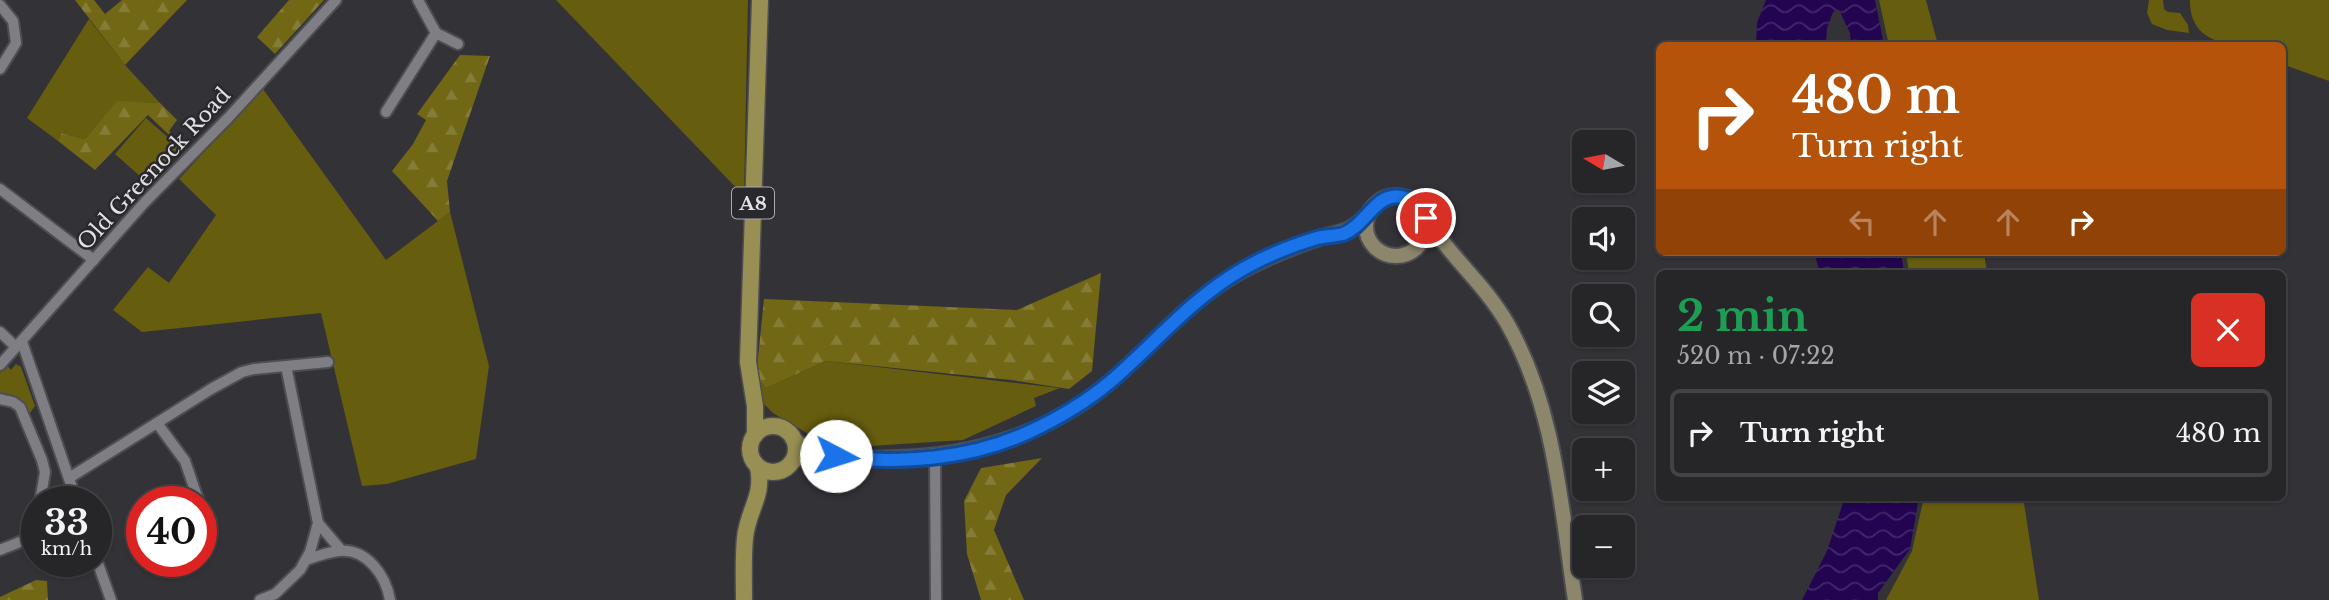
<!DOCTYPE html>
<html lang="en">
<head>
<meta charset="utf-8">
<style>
	:root { --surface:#262629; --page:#2e2e31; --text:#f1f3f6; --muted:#a4a5a8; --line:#424346 }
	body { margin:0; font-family:"Libre Baskerville",serif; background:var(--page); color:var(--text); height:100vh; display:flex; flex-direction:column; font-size:26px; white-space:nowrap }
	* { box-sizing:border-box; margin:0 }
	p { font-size:23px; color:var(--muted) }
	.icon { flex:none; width:38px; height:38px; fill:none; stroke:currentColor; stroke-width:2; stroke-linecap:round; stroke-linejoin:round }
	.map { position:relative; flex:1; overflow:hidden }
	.side { position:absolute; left:1656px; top:270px; width:630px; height:231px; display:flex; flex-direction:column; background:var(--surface); border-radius:10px; box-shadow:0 2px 5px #0004,0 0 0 2px var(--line) }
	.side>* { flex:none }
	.hud { position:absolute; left:1656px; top:42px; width:630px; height:214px; border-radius:10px; box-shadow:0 2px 5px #0004,0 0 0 2px var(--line); background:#b45309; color:#fff; overflow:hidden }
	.needle { width:46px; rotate:280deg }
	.fabs { position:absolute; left:1572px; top:130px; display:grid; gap:14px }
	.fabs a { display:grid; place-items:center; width:63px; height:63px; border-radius:10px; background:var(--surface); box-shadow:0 2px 5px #0004,0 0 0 2px var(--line); font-size:35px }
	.speed { position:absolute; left:21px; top:486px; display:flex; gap:14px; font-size:35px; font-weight:700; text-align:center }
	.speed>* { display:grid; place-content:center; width:91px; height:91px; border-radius:50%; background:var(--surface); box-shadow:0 2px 5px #0004,0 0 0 2px var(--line); line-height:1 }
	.speed small { font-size:18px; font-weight:400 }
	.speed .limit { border:10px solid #d22; background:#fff; color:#111 }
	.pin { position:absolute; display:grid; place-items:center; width:60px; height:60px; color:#fff; margin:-30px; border:4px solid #fff; border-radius:50%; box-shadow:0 2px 7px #0007 }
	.me { position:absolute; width:77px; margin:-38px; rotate:95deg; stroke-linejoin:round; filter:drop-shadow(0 0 5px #0008) }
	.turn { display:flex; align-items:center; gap:24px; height:147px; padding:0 21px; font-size:32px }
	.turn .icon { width:91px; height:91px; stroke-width:2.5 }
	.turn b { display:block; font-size:49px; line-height:60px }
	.lanes { display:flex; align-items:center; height:66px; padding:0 21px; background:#0003; justify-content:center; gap:35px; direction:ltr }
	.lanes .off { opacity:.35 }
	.round { display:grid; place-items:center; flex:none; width:74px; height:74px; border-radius:10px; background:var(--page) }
	.overview { display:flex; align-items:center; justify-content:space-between; height:119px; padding:0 21px }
	h1 { font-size:42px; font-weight:800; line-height:52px; color:#1e9e55 }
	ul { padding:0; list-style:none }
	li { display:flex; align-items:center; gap:21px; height:88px; margin:0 14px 10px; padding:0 7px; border:4px solid var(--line); border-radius:10px }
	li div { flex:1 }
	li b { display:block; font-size:26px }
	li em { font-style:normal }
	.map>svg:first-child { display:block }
	.green { fill:#665d0e }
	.forest { fill:url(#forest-firs) }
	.water { fill:url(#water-waves) }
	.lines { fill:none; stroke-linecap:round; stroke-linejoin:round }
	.street-casing { stroke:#4e4e52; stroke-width:14 }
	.secondary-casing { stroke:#4e4e52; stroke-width:18 }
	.primary-casing { stroke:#4e4e52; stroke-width:19 }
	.street { stroke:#7f7e85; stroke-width:10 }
	.secondary { stroke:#8c876c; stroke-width:14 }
	.primary { stroke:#988f52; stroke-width:16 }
	.route-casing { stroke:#114b97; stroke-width:18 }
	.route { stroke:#1a73e8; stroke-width:12 }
	.labels { text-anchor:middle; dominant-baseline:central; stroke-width:5; stroke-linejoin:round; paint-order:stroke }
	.shield { fill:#29282d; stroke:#aaaaae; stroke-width:2 }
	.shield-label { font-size:19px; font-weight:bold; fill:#e2e2e5 }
	.street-label { font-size:21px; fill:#e2e2e5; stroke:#29282d }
</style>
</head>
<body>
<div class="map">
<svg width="2329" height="600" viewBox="0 0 2329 600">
	<defs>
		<pattern id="forest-firs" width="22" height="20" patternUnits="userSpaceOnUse" patternTransform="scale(1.75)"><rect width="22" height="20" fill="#716715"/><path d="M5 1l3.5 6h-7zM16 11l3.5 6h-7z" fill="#857c37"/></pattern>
		<pattern id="water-waves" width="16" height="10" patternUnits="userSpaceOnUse" patternTransform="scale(1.75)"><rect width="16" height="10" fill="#230451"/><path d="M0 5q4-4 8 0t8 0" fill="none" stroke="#43286a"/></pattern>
	</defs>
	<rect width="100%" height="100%" fill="#333237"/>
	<g class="green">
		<polygon points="556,0 748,0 744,196"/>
		<polygon points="1879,0 1926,0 1938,45 1889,45"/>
		<polygon points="2149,0 2163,0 2164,9 2168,12 2180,13 2188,25 2189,33 2167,30 2152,24 2147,13"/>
		<path d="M2190,0h139v81l-47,-17v-18c-36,0 -93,6 -92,-46z"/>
		<polygon points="89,19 125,65 160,103 117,102 85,139 61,133 58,141 27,118"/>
		<polygon points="263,89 386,260 450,212 489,366 476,459 387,484 362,486 321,313 142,332 113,310 148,267 169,283 216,215 179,179"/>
		<polygon points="146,118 181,149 150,185 115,154"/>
		<polygon points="1906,252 1984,252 1987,273 1909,273"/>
		<polygon points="826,361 1060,388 1034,398 1036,406 963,440 855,447 827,445 773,413 762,402 756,377 766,388"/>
		<polygon points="16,364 21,367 35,406 30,413 16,397 0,394 0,373 7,365 11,370"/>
		<polygon points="1924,497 2023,497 2039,600 1886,600 1912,551"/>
	</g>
	<g class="forest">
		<polygon points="75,0 94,0 105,14 122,0 187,0 125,65"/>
		<polygon points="289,0 324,0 275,54 257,37"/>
		<polygon points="460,55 490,56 447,181 450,212 438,221 392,171 413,144 426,120 417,114"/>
		<polygon points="117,101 160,103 177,120 169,131 187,147 185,150 148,115 95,170 58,141 61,133 85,139"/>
		<polygon points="1101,273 1092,371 1069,389 1011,380 826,361 766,388 756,377 764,299 1017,310"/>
		<polygon points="1042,458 1006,495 994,530 1024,600 981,600 967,554 964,501 981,468"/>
		<polygon points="36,580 47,581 48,600 0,600 0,597"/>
	</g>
	<g class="water">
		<polygon points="1766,0 1875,0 1884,45 1851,45 1850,33 1839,10 1833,12 1827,28 1826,45 1756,45 1757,23"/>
		<polygon points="1814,252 1901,252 1904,273 1820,273"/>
		<polygon points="1845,497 1919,497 1910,549 1878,593 1878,600 1802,600 1827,551"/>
	</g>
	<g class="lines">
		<g class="street-casing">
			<g id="street">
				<polyline points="418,0 436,33 458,44"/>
				<polyline points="0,5 13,21 16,43 0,69"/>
				<polyline points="386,112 436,33"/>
				<polyline points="0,189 94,260"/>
				<polyline points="0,332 16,347"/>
				<polyline points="22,342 77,502"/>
				<polyline points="0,365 145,202 229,117 336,0"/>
				<polyline points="0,399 13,402 20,407 42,460 45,472 40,502"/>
				<polyline points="157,423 185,461 199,502"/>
				<polyline points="935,457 936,600"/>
				<polyline points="69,478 211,389 242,372 254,369 328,362"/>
				<polyline points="201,506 211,521"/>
				<polyline points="318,523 341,550"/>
				<path d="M0,550c15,-7 34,-9 37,-28"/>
				<polyline points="96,558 111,600"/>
				<path d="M306,560c11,-4 22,-8 33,-9 28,-3 47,25 51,49"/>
				<polyline points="260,600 275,594 300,570 310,552 318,523 286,366"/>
			</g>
		</g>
		<g class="secondary-casing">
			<g id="secondary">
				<circle cx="1396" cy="226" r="30"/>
				<path d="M1426,218c23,38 58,65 81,105 48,84 54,183 68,277"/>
				<path d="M792,438c7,5 15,12 23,15 22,8 55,6 79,5 79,-1 155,-24 216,-76 41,-35 75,-77 121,-105 26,-16 54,-27 82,-37 27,-10 33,-3 56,-27"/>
				<polyline points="792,461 814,453"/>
			</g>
		</g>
		<g class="primary-casing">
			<g id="primary">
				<circle cx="773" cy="449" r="23"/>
				<polyline points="755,435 755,406 748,362 760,0"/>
				<path d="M744,600c0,-21 -1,-42 1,-62 3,-29 19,-41 13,-71"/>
			</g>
		</g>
		<use href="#street" class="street"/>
		<use href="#secondary" class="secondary"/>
		<use href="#primary" class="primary"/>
	</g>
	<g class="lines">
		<g class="route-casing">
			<path id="route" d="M836,456c63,9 135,3 193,-24 28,-13 57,-30 81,-50 40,-34 75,-76 120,-105 26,-17 57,-30 87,-39 8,-2 18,-2 26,-4 25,-9 34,-48 65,-35 9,4 13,10 18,19"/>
		</g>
		<use href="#route" class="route"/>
	</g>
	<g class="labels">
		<rect class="shield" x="732" y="187.5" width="42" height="31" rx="5"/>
		<g class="shield-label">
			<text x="753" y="203">A8</text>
		</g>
		<g class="street-label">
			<text transform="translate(154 169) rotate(-47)">Old Greenock Road</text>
		</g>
	</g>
</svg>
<div class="fabs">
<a><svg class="needle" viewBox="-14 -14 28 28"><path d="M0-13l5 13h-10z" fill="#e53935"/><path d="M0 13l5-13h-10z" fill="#a4a5a8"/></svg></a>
<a><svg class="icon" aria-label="sound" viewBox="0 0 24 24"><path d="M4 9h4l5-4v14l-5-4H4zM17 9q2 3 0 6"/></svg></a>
<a><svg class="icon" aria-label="search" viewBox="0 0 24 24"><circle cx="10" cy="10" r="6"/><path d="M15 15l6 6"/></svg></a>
<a><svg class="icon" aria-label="layers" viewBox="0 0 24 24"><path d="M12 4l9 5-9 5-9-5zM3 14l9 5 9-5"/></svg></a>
<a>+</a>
<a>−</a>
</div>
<div class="speed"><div>33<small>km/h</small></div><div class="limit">40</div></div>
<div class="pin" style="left:1426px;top:218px;background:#d93025"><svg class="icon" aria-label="arrive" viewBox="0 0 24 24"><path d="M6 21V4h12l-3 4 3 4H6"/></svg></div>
<svg class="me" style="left:836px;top:456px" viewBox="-20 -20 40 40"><circle r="19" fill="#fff"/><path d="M0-13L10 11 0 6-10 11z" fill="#1a73e8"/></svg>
<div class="hud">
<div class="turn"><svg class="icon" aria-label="right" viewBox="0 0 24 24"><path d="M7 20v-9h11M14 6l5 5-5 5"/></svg><div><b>480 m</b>Turn right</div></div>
<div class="lanes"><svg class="icon off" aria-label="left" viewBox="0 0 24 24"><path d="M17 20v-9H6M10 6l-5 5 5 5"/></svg><svg class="icon off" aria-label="ahead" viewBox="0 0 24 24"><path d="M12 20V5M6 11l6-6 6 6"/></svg><svg class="icon off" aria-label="ahead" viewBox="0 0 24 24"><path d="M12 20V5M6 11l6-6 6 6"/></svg><svg class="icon" aria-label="right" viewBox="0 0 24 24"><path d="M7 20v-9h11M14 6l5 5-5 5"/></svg></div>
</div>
<section class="side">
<div class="overview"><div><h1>2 min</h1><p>520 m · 07:22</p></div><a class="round" style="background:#d93025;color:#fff"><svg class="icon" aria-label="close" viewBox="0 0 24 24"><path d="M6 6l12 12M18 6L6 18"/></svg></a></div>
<ul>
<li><svg class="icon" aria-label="right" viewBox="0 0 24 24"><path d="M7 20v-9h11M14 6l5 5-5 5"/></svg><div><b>Turn right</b></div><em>480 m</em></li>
</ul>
</section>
</div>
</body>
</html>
